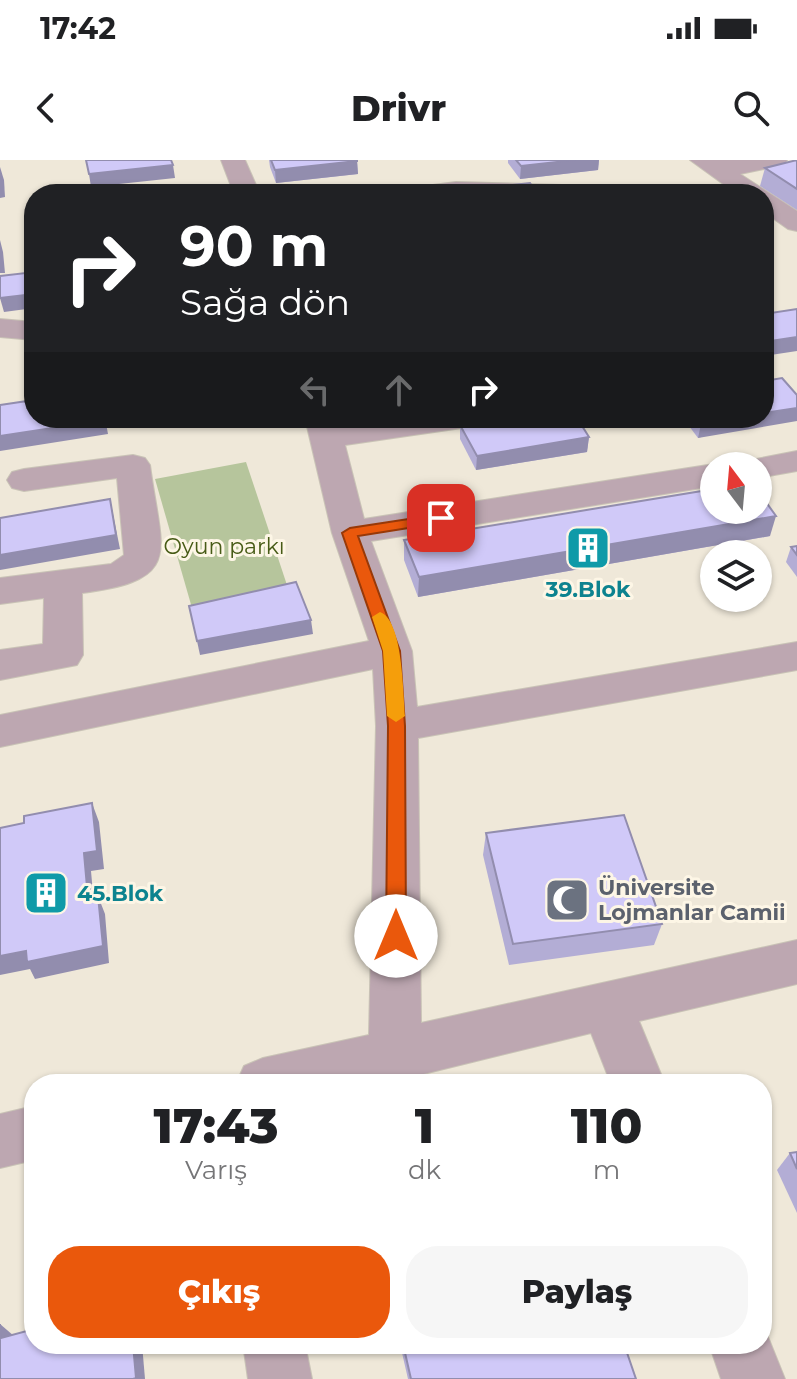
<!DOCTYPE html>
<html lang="tr">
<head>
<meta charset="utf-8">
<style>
	:root { --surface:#fff; --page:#f6f6f6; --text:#202124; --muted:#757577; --accent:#ea580c }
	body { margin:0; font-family:Montserrat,sans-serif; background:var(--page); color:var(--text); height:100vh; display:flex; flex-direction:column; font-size:30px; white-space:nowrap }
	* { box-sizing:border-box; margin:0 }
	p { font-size:26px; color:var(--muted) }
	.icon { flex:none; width:44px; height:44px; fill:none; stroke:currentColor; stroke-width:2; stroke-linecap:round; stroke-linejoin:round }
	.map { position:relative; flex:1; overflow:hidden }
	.drawer { position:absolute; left:24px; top:914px; width:748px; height:280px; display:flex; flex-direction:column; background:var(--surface); border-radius:32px; box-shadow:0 2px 6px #0004 }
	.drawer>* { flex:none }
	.guide { position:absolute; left:24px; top:24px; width:750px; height:244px; border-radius:32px; box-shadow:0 2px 6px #0004; background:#202124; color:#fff; overflow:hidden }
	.needle { width:52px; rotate:344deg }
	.controls { position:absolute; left:700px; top:292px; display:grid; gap:16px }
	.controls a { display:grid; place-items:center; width:72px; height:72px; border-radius:50%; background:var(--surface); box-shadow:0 2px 6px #0004; font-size:40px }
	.pin { position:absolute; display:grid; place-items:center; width:68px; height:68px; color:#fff; margin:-34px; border-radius:16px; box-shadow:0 4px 12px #0006 }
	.me { position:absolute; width:88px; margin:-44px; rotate:0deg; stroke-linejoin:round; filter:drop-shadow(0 0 6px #0008) }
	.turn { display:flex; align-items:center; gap:28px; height:168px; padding:0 24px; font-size:36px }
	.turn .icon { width:104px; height:104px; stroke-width:2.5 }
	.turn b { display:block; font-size:56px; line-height:68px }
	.lanes { display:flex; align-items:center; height:76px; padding:0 24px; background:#0003; justify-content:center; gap:40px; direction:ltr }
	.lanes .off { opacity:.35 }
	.eta { display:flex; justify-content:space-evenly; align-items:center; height:136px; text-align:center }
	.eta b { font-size:48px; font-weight:800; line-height:56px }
	.button { display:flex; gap:16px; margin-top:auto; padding:16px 24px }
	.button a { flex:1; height:92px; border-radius:32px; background:var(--accent); color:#fff; font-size:32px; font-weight:800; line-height:92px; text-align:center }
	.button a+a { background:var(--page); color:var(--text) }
	.status { display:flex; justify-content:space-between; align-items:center; height:56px; padding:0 40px; background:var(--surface); direction:ltr }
	.status svg { height:22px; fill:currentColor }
	header { display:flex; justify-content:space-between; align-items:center; height:104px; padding:0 24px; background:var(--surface); font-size:36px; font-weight:800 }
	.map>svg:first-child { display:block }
	.green { fill:#b6c59c }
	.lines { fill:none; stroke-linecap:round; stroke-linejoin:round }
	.minor-casing { stroke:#c9c3b6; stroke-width:2 }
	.minor { fill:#bda7b1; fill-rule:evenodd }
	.wall { fill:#b3add5 }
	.shaded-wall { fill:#928dae }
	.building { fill:#d0c9f8; stroke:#928dae; stroke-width:2 }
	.route { fill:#ea580c; stroke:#983908; stroke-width:2 }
	.slow { fill:#f59e0b }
	.labels { text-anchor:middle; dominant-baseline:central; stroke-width:6; stroke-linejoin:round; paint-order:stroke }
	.park-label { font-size:22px; fill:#475b16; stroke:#fdf6e6 }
	.culture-label { font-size:22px; font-weight:bold; fill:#0d838f; stroke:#fdf6e6 }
	.worship-label { font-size:22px; font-weight:bold; fill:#5b616d; stroke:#fdf6e6; text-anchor:start }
</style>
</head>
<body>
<div class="status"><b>17:42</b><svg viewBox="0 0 49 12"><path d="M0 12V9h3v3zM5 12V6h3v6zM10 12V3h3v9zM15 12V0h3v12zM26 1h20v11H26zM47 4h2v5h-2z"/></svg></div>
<header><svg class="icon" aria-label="back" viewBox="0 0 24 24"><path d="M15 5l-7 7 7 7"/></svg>Drivr<svg class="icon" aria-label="search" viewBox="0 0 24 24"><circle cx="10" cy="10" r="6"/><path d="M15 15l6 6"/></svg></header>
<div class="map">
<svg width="797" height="1219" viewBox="0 0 797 1219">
	<rect width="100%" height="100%" fill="#efe8d9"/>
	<polygon class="green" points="246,302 288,428 192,448 155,319"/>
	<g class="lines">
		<g class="minor-casing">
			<g id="minor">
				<polygon points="221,0 245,0 260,34 234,34"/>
				<polygon points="690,0 787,0 784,5 740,14 797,51 797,71 788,69 764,52 764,34 737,34"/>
				<polygon points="456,22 598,26 607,29 611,34 398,34 402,29"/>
				<polygon points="0,159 34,162 34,180 0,177"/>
				<polygon points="305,258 337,258 340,266 394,258 478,258 474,265 462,268 345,285 364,359 714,304 720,306 714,306 714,326 371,381 412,491 417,547 797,482 797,510 418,578 421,863 797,780 797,824 639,861 665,924 611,924 591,873 395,921 372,924 236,924 244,906 263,898 369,875 376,566 373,509 0,587 0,555 369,481 332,373"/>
				<polygon points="797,291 797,311 758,318 758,306 742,306 746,301"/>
				<path d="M133,295l12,3 5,7c11,86 36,115 -68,128l1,62 -6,10 -77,15v-30l43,-6 1,-46 -44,6v-26l111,-14 13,-9 -7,-77 -93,13 -12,-3 -5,-8 5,-8 12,-3z"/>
				<polygon points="34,946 34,1000 0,1008 0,954"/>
				<polygon points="762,1162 785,1219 721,1219 709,1184 762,1184"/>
				<polygon points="243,1184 305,1184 312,1219 248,1219"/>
			</g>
		</g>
		<use href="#minor" class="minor"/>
	</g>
	<g class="wall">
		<polygon points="269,0 357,0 358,14 276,23 270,7"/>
		<polygon points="508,0 599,0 598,10 520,19 508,3"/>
		<polygon points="797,0 797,50 760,26 765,8"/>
		<polygon points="683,258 764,258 698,278"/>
		<polygon points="460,265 589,277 587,292 476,310 460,279"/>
		<polygon points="770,376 418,437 404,400 404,380"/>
		<polygon points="797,386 797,417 786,402 791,387"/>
		<polygon points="486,673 662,764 654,785 509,805 483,695"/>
		<polygon points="797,992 797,1053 777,1010 790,993"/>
		<polygon points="400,1184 624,1184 636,1219 408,1219"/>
	</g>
	<g class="shaded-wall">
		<polygon points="575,0 599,0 598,10 520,19 521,6"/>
		<polygon points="357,1 358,14 276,23 275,10"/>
		<polygon points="173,5 175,18 91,27 89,14"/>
		<polygon points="0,7 4,20 5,37 0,38"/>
		<polygon points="0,80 3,92 5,113 0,113"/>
		<polygon points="34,134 34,148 4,152 0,138"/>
		<polygon points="797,177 797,191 764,196 764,182"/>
		<polygon points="797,248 797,261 698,278 701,264 735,258 764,258 764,253"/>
		<polygon points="105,258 108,274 0,291 0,276"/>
		<polygon points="589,277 587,292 476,310 477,296"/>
		<polygon points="110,339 120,389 0,410 0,395"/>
		<polygon points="776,356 770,376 418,437 419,417"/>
		<polygon points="311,460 313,474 200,495 197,481"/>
		<polygon points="92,643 99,662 104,709 91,711 95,756 88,738 84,693"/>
		<polygon points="98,736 105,754 109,803 35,819 30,809 0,815 0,796"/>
		<polygon points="0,1164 14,1176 1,1178"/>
		<polygon points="133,1184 142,1184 145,1219 133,1219"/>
	</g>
	<g class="building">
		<polygon points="86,0 171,0 173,5 89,14"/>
		<polygon points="271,0 357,0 357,1 275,10"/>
		<polygon points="516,0 575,0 521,6"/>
		<polygon points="797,0 797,29 765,8"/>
		<polygon points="530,23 538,34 449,34 448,32"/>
		<polygon points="34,112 34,134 0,138 0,116"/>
		<polygon points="797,149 797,177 764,182 764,154"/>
		<polygon points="782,218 797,235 797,248 764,253 764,221"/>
		<polygon points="34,240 34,258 104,258 105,260 0,276 0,245"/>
		<polygon points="502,258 577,258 589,277 477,296 460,265"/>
		<polygon points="697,258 735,258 701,264"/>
		<polygon points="714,329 714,350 758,350 758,331 776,356 419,417 404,380"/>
		<polygon points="110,339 116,375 0,395 0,358"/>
		<polygon points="797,386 797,395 791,387"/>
		<polygon points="296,422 311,460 197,481 189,446"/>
		<polygon points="92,643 97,691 84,693 88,738 98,736 103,786 27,802 26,791 0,796 0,668 24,663 24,656"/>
		<polygon points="624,655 662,764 513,784 486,673"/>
		<polygon points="797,992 797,1009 790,993"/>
		<polygon points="0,1164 1,1178 34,1169 34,1184 133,1184 136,1218 133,1219 0,1219"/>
		<polygon points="403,1184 624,1184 636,1219 411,1219"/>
	</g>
	<polygon class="route" points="441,354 448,358 446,362 358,376 400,491 405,566 406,776 403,782 396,785 389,782 386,776 388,566 383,491 342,373 350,368"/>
	<path class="slow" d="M380,452c23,8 23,81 25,104l-9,6 -9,-6 -4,-65 -11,-34z"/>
	<defs>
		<g id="building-square" transform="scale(2.3)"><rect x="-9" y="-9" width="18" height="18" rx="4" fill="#0f9aa8" stroke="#fdf6e6"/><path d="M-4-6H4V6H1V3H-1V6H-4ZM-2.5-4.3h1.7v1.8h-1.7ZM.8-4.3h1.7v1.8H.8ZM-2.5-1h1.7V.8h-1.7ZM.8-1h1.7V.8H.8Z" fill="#fff"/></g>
		<g id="mosque-square" transform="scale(2.3)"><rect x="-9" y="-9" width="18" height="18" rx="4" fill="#6b7280" stroke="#fdf6e6"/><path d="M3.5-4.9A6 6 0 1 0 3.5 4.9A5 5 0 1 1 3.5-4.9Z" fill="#fff"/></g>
	</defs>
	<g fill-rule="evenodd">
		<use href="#building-square" x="588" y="388"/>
		<use href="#building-square" x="46" y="733"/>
		<use href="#mosque-square" x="567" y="740"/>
	</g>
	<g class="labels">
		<g class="park-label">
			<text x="224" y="386">Oyun parkı</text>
		</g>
		<g class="culture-label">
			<text x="588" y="429">39.Blok</text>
			<text x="77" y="733" text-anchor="start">45.Blok</text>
		</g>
		<g class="worship-label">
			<text x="598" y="727">Üniversite<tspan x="598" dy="25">Lojmanlar Camii</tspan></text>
		</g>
	</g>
</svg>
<div class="controls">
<a><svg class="needle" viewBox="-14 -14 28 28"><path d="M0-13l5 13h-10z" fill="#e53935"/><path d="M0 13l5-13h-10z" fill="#757577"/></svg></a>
<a><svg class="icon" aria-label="layers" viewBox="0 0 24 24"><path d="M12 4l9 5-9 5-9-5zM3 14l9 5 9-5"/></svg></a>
</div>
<div class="pin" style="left:441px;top:358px;background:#d93025"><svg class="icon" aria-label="arrive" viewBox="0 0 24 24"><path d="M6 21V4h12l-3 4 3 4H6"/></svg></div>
<svg class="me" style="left:396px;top:776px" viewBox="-20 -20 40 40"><circle r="19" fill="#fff"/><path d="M0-13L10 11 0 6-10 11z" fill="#ea580c"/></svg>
<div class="guide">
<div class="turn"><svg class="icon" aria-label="right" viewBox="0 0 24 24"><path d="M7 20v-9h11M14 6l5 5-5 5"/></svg><div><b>90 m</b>Sağa dön</div></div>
<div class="lanes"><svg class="icon off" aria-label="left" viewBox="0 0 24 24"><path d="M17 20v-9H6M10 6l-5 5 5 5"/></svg><svg class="icon off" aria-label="ahead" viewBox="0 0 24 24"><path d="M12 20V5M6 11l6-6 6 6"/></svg><svg class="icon" aria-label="right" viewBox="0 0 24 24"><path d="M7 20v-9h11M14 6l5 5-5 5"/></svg></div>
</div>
<section class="drawer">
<div class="eta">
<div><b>17:43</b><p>Varış</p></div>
<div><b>1</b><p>dk</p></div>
<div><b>110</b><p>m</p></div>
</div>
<div class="button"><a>Çıkış</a><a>Paylaş</a></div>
</section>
</div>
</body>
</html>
